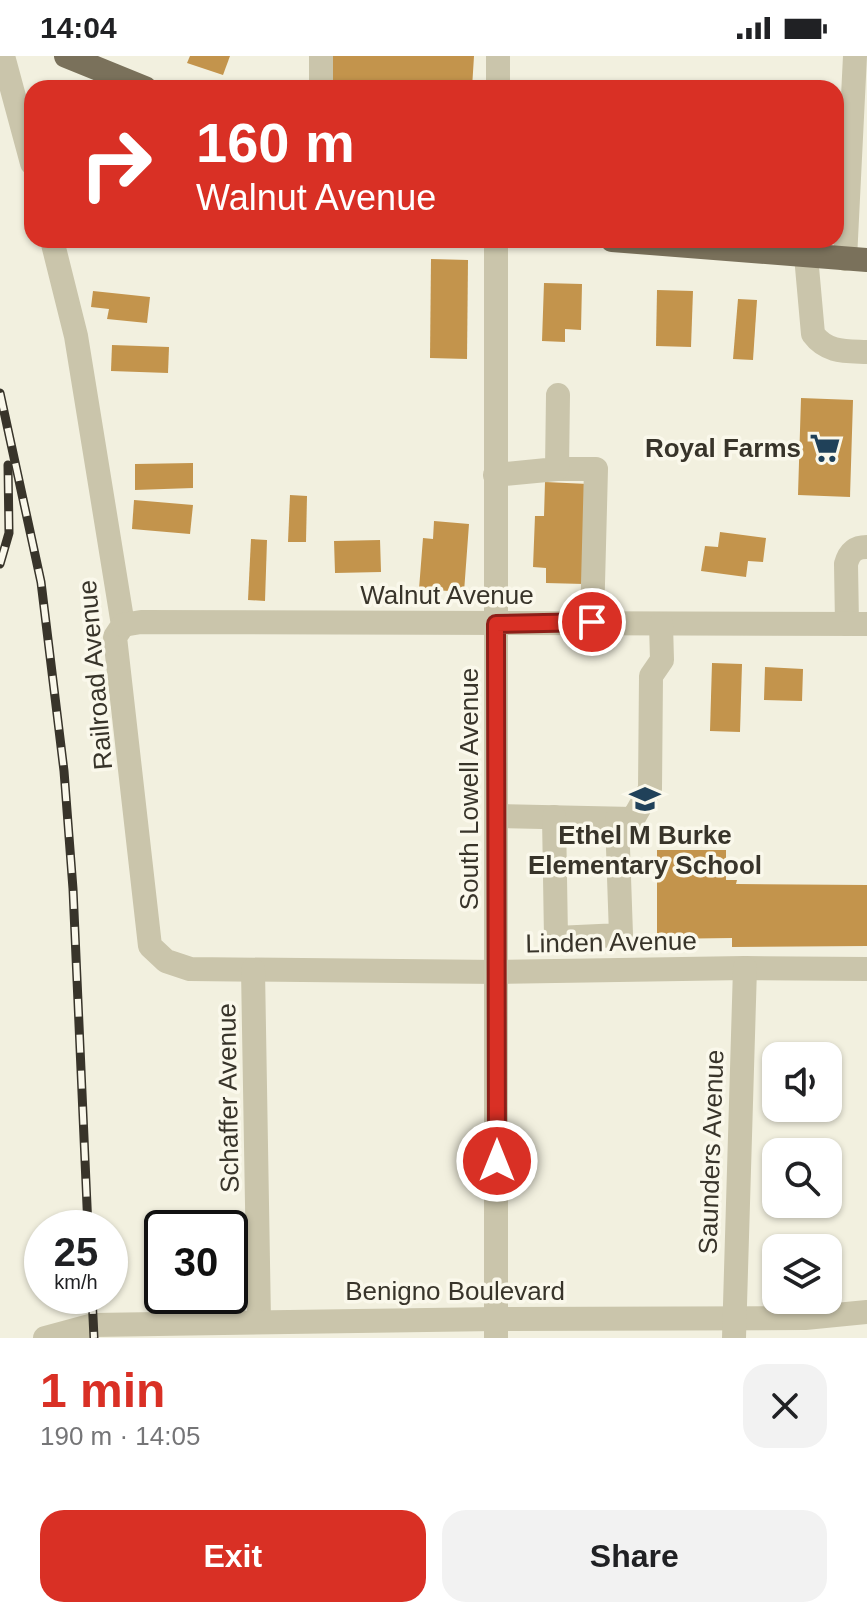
<!DOCTYPE html>
<html lang="en">
<head>
<meta charset="utf-8">
<style>
	:root { --surface:#fff; --page:#f2f2f2; --text:#202124; --muted:#757577; --accent:#d93025 }
	body { margin:0; font-family:Helvetica,sans-serif; background:var(--page); color:var(--text); height:100vh; display:flex; flex-direction:column; font-size:30px; white-space:nowrap }
	* { box-sizing:border-box; margin:0 }
	p { font-size:26px; color:var(--muted) }
	.icon { flex:none; width:44px; height:44px; fill:none; stroke:currentColor; stroke-width:2; stroke-linecap:round; stroke-linejoin:round }
	.map { position:relative; height:1282px; overflow:hidden }
	.drawer { display:flex; flex-direction:column; background:var(--surface); flex:1 }
	.drawer>* { flex:none }
	.hud { position:absolute; left:24px; top:24px; width:820px; height:168px; border-radius:24px; box-shadow:0 2px 6px #0004; background:#d93025; color:#fff; overflow:hidden }
	.tools { position:absolute; left:762px; top:986px; display:grid; gap:16px }
	.tools a { display:grid; place-items:center; width:80px; height:80px; border-radius:16px; background:var(--surface); box-shadow:0 2px 6px #0004; font-size:40px }
	.speed { position:absolute; left:24px; top:1154px; display:flex; gap:16px; font-size:40px; font-weight:700; text-align:center }
	.speed>* { display:grid; place-content:center; width:104px; height:104px; border-radius:50%; background:var(--surface); box-shadow:0 2px 6px #0004; line-height:1 }
	.speed small { font-size:20px; font-weight:400 }
	.speed .limit { border:4px solid #111; border-radius:12px; background:#fff; color:#111 }
	.pin { position:absolute; display:grid; place-items:center; width:68px; height:68px; color:#fff; margin:-34px; border:4px solid #fff; border-radius:50%; box-shadow:0 2px 8px #0007 }
	.me { position:absolute; width:88px; margin:-44px; rotate:0deg; stroke-linejoin:round; filter:drop-shadow(0 0 6px #0008) }
	.turn { display:flex; align-items:center; gap:28px; height:168px; padding:0 40px; font-size:36px }
	.turn .icon { width:104px; height:104px; stroke-width:2.5 }
	.turn b { display:block; font-size:56px; line-height:68px }
	.round { display:grid; place-items:center; flex:none; width:84px; height:84px; border-radius:24px; background:var(--page) }
	.summary { display:flex; align-items:center; justify-content:space-between; height:136px; padding:0 40px }
	h1 { font-size:48px; font-weight:800; line-height:60px; color:var(--accent) }
	.primary-button { display:flex; gap:16px; margin-top:auto; padding:16px 40px }
	.primary-button a { flex:1; height:92px; border-radius:24px; background:var(--accent); color:#fff; font-size:32px; font-weight:800; line-height:92px; text-align:center }
	.primary-button a+a { background:var(--page); color:var(--text) }
	.status { display:flex; justify-content:space-between; align-items:center; height:56px; padding:0 40px; background:var(--surface); direction:ltr }
	.status svg { height:22px; fill:currentColor }
	.map>svg:first-child { display:block }
	.building { fill:#c3944c }
	.lines { fill:none; stroke-linecap:round; stroke-linejoin:round }
	.minor { stroke:#cac5ab; stroke-width:24 }
	.major { stroke:#7a715b; stroke-width:24 }
	.rail-casing { stroke:#38342a; stroke-width:9 }
	.rail { stroke:#faf8eb; stroke-width:6; stroke-dasharray:18; stroke-linecap:butt }
	.route-casing { stroke:#8d1f18; stroke-width:20 }
	.route { stroke:#d93025; stroke-width:14 }
	.labels { text-anchor:middle; dominant-baseline:central; stroke-width:7; stroke-linejoin:round; paint-order:stroke }
	.poi-label { font-size:26px; font-weight:bold; fill:#38342a; stroke:#faf8eb; text-anchor:end }
	.street-label { font-size:26px; fill:#38342a; stroke:#faf8eb }
</style>
</head>
<body>
<div class="status"><b>14:04</b><svg viewBox="0 0 49 12"><path d="M0 12V9h3v3zM5 12V6h3v6zM10 12V3h3v9zM15 12V0h3v12zM26 1h20v11H26zM47 4h2v5h-2z"/></svg></div>
<div class="map">
<svg width="867" height="1282" viewBox="0 0 867 1282">
	<rect width="100%" height="100%" fill="#f2f0df"/>
	<g class="building">
		<polygon points="190,0 230,0 223,19 187,7"/>
		<polygon points="332,0 474,0 472,32 330,32"/>
		<polygon points="431,203 468,204 467,303 430,302"/>
		<polygon points="544,227 582,228 581,274 565,273 565,286 542,285"/>
		<polygon points="657,234 693,235 691,291 656,290"/>
		<polygon points="93,235 150,241 147,267 107,263 109,253 91,251"/>
		<polygon points="738,243 757,244 753,304 733,303"/>
		<polygon points="112,289 169,291 168,317 111,315"/>
		<polygon points="801,342 853,344 850,441 798,439"/>
		<polygon points="193,407 193,432 135,434 135,408"/>
		<polygon points="545,426 588,428 584,528 546,527 546,512 533,511 535,460 544,460"/>
		<polygon points="290,439 307,440 306,486 288,486"/>
		<polygon points="134,444 193,449 190,478 132,473"/>
		<polygon points="434,465 469,468 464,536 419,533 423,482 433,483"/>
		<polygon points="720,476 766,482 763,506 748,505 746,521 701,515 705,490 718,491"/>
		<polygon points="251,483 267,484 265,545 248,544"/>
		<polygon points="380,484 381,516 335,517 334,485"/>
		<polygon points="712,607 742,608 740,676 710,675"/>
		<polygon points="765,611 803,613 802,645 764,644"/>
		<polygon points="657,794 726,794 726,824 737,824 736,828 867,829 867,890 732,891 732,882 657,883"/>
	</g>
	<g class="lines">
		<g class="minor">
			<polyline points="3,0 32,107"/>
			<polyline points="321,0 321,32"/>
			<polyline points="498,32 498,0"/>
			<polyline points="52,184 76,280 123,569 115,581 150,890 166,905 190,913 498,916 745,912 867,913"/>
			<path d="M806,200l7,78c14,19 33,17 54,18"/>
			<polyline points="845,203 855,0"/>
			<polyline points="557,413 596,413 592,566"/>
			<polyline points="495,419 557,413 558,339"/>
			<path d="M847,568l-1,-60c3,-11 8,-17 21,-17"/>
			<polyline points="123,569 141,566 867,568"/>
			<polyline points="497,760 633,763 650,733 651,620 662,604 661,568"/>
			<polyline points="554,761 556,882 621,879 617,763"/>
			<polyline points="253,914 259,1265"/>
			<polyline points="45,1282 93,1269 496,1263 805,1262 867,1256"/>
			<polyline points="496,1282 496,184"/>
			<polyline points="734,1282 745,912"/>
		</g>
		<g class="major">
			<polyline points="66,0 145,32"/>
			<polyline points="612,184 867,204"/>
		</g>
		<g class="rail-casing">
			<g id="rail">
				<polyline points="0,337 41,526 64,715 73,833 88,1172"/>
				<polyline points="0,508 9,477 8,409"/>
				<polyline points="92,1240 94,1282"/>
			</g>
		</g>
		<use href="#rail" class="rail"/>
	</g>
	<g class="lines">
		<g class="route-casing">
			<polyline id="route" points="497,1105 496,568 592,566"/>
		</g>
		<use href="#route" class="route"/>
	</g>
	<defs>
		<g id="supermarket-bare" transform="scale(2.4)"><path d="M-6-5.5h2.5l.6 2H6L4.5 2H-2.5L-4.4-4H-6ZM-1.5 3.2a1.3 1.3 0 1 0 .1 0ZM3 3.2a1.3 1.3 0 1 0 .1 0Z" fill="#204159" stroke="#faf8eb" stroke-width="2.5" paint-order="stroke"/></g>
		<g id="school-bare" transform="scale(2.4)"><path d="M0-5L7-2L0 1L-7-2ZM-4 1L0 2.5L4 1V4Q0 6-4 4Z" fill="#204159" stroke="#faf8eb" stroke-width="2.5" paint-order="stroke"/></g>
	</defs>
	<g fill-rule="evenodd">
		<use href="#supermarket-bare" x="825" y="392"/>
		<use href="#school-bare" x="645" y="743"/>
	</g>
	<g class="labels">
		<g class="poi-label">
			<text x="801" y="392">Royal Farms</text>
			<text x="645" y="779" text-anchor="middle">Ethel M Burke<tspan x="645" dy="30">Elementary School</tspan></text>
		</g>
		<g class="street-label">
			<text x="447" y="539">Walnut Avenue</text>
			<text transform="translate(95 619) rotate(-95)">Railroad Avenue</text>
			<text transform="translate(469 733) rotate(-90)">South Lowell Avenue</text>
			<text transform="translate(611 886) rotate(-1)">Linden Avenue</text>
			<text transform="translate(228 1042) rotate(-91)">Schaffer Avenue</text>
			<text transform="translate(711 1096) rotate(-88)">Saunders Avenue</text>
			<text x="455" y="1235">Benigno Boulevard</text>
		</g>
	</g>
</svg>
<div class="tools">
<a><svg class="icon" aria-label="sound" viewBox="0 0 24 24"><path d="M4 9h4l5-4v14l-5-4H4zM17 9q2 3 0 6"/></svg></a>
<a><svg class="icon" aria-label="search" viewBox="0 0 24 24"><circle cx="10" cy="10" r="6"/><path d="M15 15l6 6"/></svg></a>
<a><svg class="icon" aria-label="layers" viewBox="0 0 24 24"><path d="M12 4l9 5-9 5-9-5zM3 14l9 5 9-5"/></svg></a>
</div>
<div class="speed"><div>25<small>km/h</small></div><div class="limit">30</div></div>
<div class="pin" style="left:592px;top:566px;background:#d93025"><svg class="icon" aria-label="arrive" viewBox="0 0 24 24"><path d="M6 21V4h12l-3 4 3 4H6"/></svg></div>
<svg class="me" style="left:497px;top:1105px" viewBox="-20 -20 40 40"><circle r="17" fill="#d93025" stroke="#fff" stroke-width="3"/><path d="M0-11L8 9 0 5-8 9z" fill="#fff"/></svg>
<div class="hud">
<div class="turn"><svg class="icon" aria-label="right" viewBox="0 0 24 24"><path d="M7 20v-9h11M14 6l5 5-5 5"/></svg><div><b>160 m</b>Walnut Avenue</div></div>
</div>
</div>
<section class="drawer">
<div class="summary"><div><h1>1 min</h1><p>190 m · 14:05</p></div><a class="round"><svg class="icon" aria-label="close" viewBox="0 0 24 24"><path d="M6 6l12 12M18 6L6 18"/></svg></a></div>
<div class="primary-button"><a>Exit</a><a>Share</a></div>
</section>
</body>
</html>
